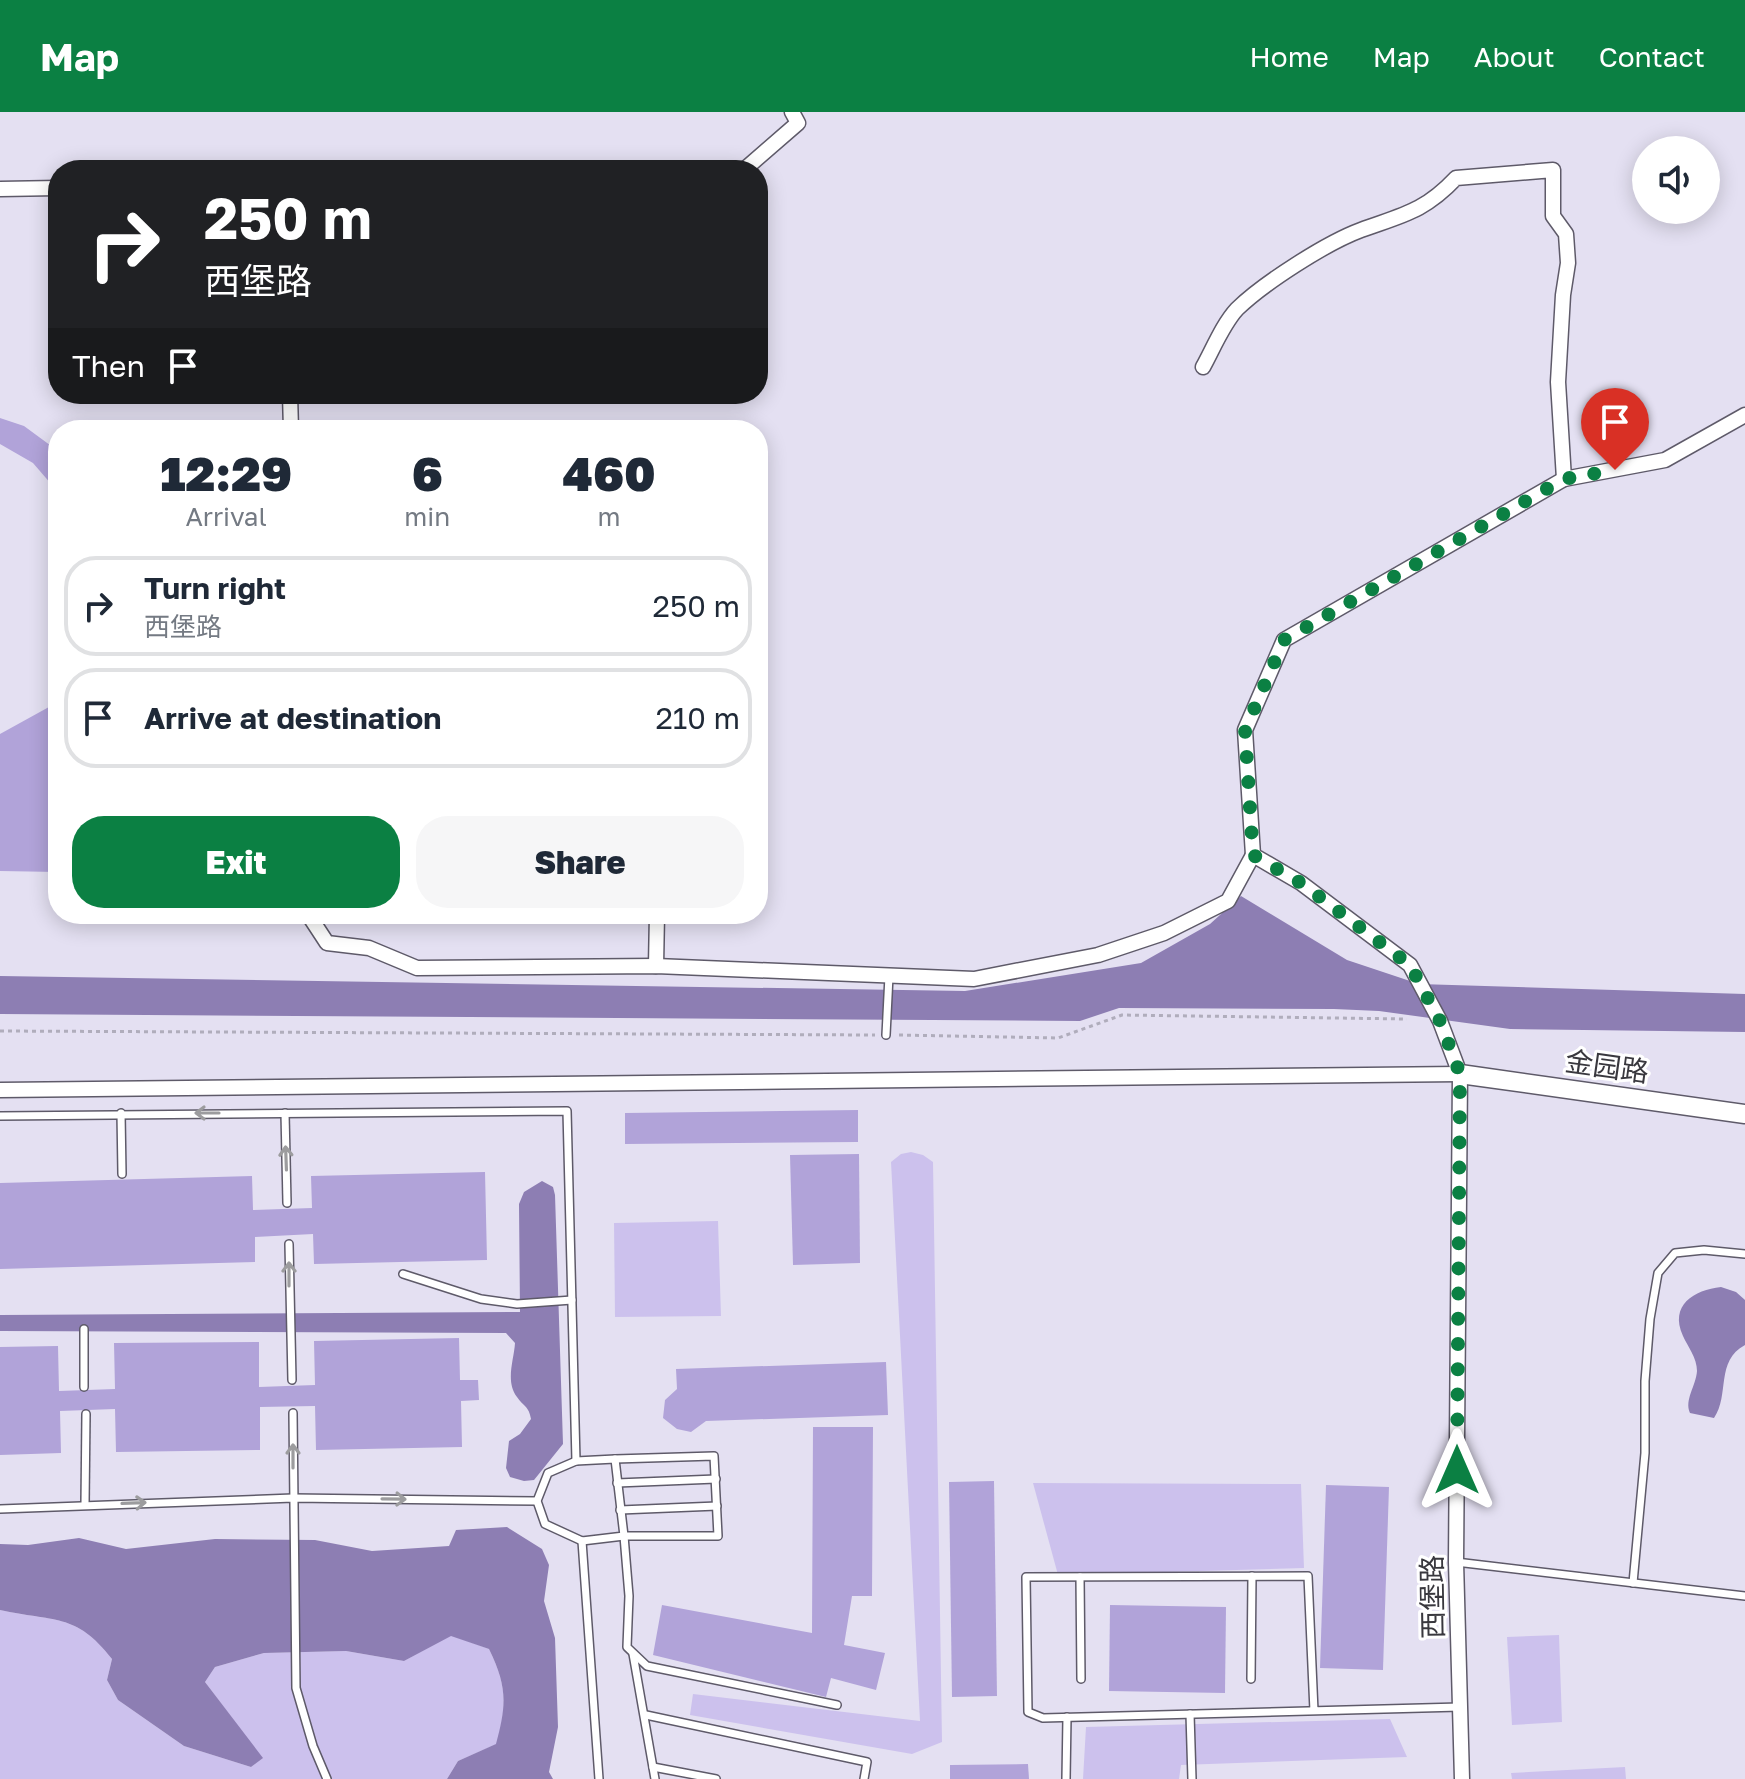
<!DOCTYPE html>
<html lang="en">
<head>
<meta charset="utf-8">
<style>
	:root { --surface:#fff; --page:#f6f6f7; --text:#1f2937; --muted:#747a83; --line:#e0e1e3; --accent:#0b8043 }
	body { margin:0; font-family:"Golos Text","Noto Sans SC",sans-serif; background:var(--page); color:var(--text); height:100vh; display:flex; flex-direction:column; font-size:30px; white-space:nowrap }
	* { box-sizing:border-box; margin:0 }
	p { font-size:26px; color:var(--muted) }
	.icon { flex:none; width:44px; height:44px; fill:none; stroke:currentColor; stroke-width:2; stroke-linecap:round; stroke-linejoin:round }
	.map { position:relative; flex:1; overflow:hidden }
	.sheet { position:absolute; left:48px; top:308px; width:720px; height:504px; display:flex; flex-direction:column; background:var(--surface); border-radius:32px; box-shadow:0 4px 20px #0003 }
	.sheet>* { flex:none }
	.banner { position:absolute; left:48px; top:48px; width:720px; height:244px; border-radius:32px; box-shadow:0 4px 20px #0003; background:#202124; color:#fff; overflow:hidden }
	.tools { position:absolute; left:1632px; top:24px; display:grid; gap:16px }
	.tools a { display:grid; place-items:center; width:88px; height:88px; border-radius:50%; background:var(--surface); box-shadow:0 4px 20px #0003; font-size:40px }
	.pin { position:absolute; display:grid; place-items:center; width:68px; height:68px; color:#fff; margin:-82px -34px; border-radius:50% 50% 50% 0; rotate:-45deg; box-shadow:0 0 8px #0007 }
	.pin .icon { rotate:45deg }
	.me { position:absolute; width:88px; margin:-44px; rotate:0deg; stroke-linejoin:round; filter:drop-shadow(0 0 6px #0008) }
	.turn { display:flex; align-items:center; gap:28px; height:168px; padding:0 24px; font-size:36px }
	.turn .icon { width:104px; height:104px; stroke-width:2.5 }
	.turn b { display:block; font-size:56px; line-height:68px }
	.then { display:flex; align-items:center; height:76px; padding:0 24px; background:#0003; gap:16px; font-size:30px }
	.eta { display:flex; justify-content:space-evenly; align-items:center; height:136px; text-align:center }
	.eta b { font-size:48px; font-weight:800; line-height:56px }
	.action { display:flex; gap:16px; margin-top:auto; padding:16px 24px }
	.action a { flex:1; height:92px; border-radius:32px; background:var(--accent); color:#fff; font-size:32px; font-weight:800; line-height:92px; text-align:center }
	.action a+a { background:var(--page); color:var(--text) }
	ul { padding:0; list-style:none }
	li { display:flex; align-items:center; gap:24px; height:100px; margin:0 16px 12px; padding:0 8px; border:4px solid var(--line); border-radius:32px }
	li div { flex:1 }
	li b { display:block; font-size:30px }
	li em { font-style:normal }
	header { display:flex; align-items:center; gap:48px; box-sizing:border-box; height:112px; padding:0 40px; background:var(--accent); color:#fff }
	header strong { font-size:38px }
	nav { display:flex; gap:44px; margin-inline-start:auto; font-size:28px }
	.map>svg:first-child { display:block }
	.green { fill:#ccc1ed }
	.water { fill:#8d7eb3 }
	.building { fill:#b1a3d9 }
	.lines { fill:none; stroke-linecap:round; stroke-linejoin:round }
	.service-casing { stroke:#5e5a69; stroke-width:10 }
	.minor-casing { stroke:#5e5a69; stroke-width:17 }
	.tertiary-casing { stroke:#5e5a69; stroke-width:21 }
	.path { stroke:#b0adbc; stroke-width:3; stroke-dasharray:4 4; stroke-linecap:butt }
	.service { stroke:#fff; stroke-width:7 }
	.minor { stroke:#fff; stroke-width:14 }
	.tertiary { stroke:#fff; stroke-width:18 }
	.oneway { stroke:#9c9c9e }
	.route { stroke:#0b8043; stroke-width:14; stroke-dasharray:0 25.2 }
	.labels { text-anchor:middle; dominant-baseline:central; stroke-width:6; stroke-linejoin:round; paint-order:stroke }
	.street-label { font-size:28px; fill:#39383e; stroke:#fff }
</style>
</head>
<body>
<header>
<strong>Map</strong>
<nav><a>Home</a><a>Map</a><a>About</a><a>Contact</a></nav>
</header>
<div class="map">
<svg width="1745" height="1667" viewBox="0 0 1745 1667">
	<rect width="100%" height="100%" fill="#e4e0f2"/>
	<g class="green">
		<polygon points="911,1040 923,1043 933,1050 942,1630 912,1642 690,1603 693,1582 920,1609 891,1050 901,1042"/>
		<polygon points="718,1109 721,1204 615,1205 614,1111"/>
		<polygon points="1033,1371 1301,1372 1304,1456 1058,1463"/>
		<path d="M0,1498c53,12 76,2 112,49l-5,21 11,20 66,46 67,21 11,-9 -57,-76 10,-15 49,-14 82,-2 58,10 47,-26 38,14c18,37 18,55 8,95l-39,17 -11,18h-447z"/>
		<polygon points="1559,1523 1562,1610 1512,1613 1507,1525"/>
		<polygon points="1390,1607 1407,1645 1181,1653 1179,1667 1083,1667 1086,1615"/>
		<polygon points="1625,1655 1626,1667 1512,1667 1511,1661"/>
	</g>
	<g class="water">
		<polygon points="1241,784 1347,848 1419,872 1745,882 1745,920 1510,917 1379,899 1334,897 1119,896 1080,909 0,902 0,864 965,879 1141,851 1210,812"/>
		<path d="M542,1069l11,6 2,8 8,249 -29,36 -10,1 -14,-4 -4,-9 3,-27 11,-7 11,-15c-2,-13 -8,-13 -14,-22 -12,-16 -3,-37 -2,-54l-9,-10 -506,-2v-16l520,-3 -1,-108 5,-12z"/>
		<path d="M1721,1175l15,5 9,8v45c-30,16 -15,50 -31,73l-24,-5c-6,-13 6,-27 7,-42 0,-13 -9,-24 -14,-35 -14,-31 11,-46 38,-49z"/>
		<path d="M507,1415l35,22 7,16 -5,36 11,37 3,89 -9,45 4,7h-106l11,-18 38,-17c11,-40 11,-58 -7,-95l-38,-13 -47,25 -58,-10 -82,2 -49,14 -10,15 58,76 -12,9 -67,-21 -66,-46 -11,-20 5,-21c-36,-47 -59,-37 -112,-49v-66l28,1 51,-7 47,11 89,-10 100,1 57,11 77,-5 7,-16z"/>
	</g>
	<g class="building">
		<polygon points="0,306 24,314 58,339 58,389 52,373 33,351 0,332"/>
		<polygon points="58,590 58,760 0,759 0,622"/>
		<polygon points="858,998 858,1030 625,1032 625,1001"/>
		<polygon points="859,1042 860,1151 793,1153 790,1043"/>
		<polygon points="485,1060 487,1148 314,1152 313,1122 255,1125 255,1150 0,1157 0,1071 252,1064 253,1098 312,1096 311,1064"/>
		<polygon points="459,1226 460,1268 478,1268 479,1288 461,1289 462,1335 316,1338 315,1294 260,1295 260,1338 116,1340 115,1297 60,1299 61,1341 0,1343 0,1235 58,1234 59,1279 115,1277 114,1231 259,1230 259,1275 315,1273 314,1229"/>
		<polygon points="886,1250 888,1303 706,1309 691,1320 677,1317 663,1306 665,1288 677,1277 676,1257"/>
		<polygon points="813,1315 873,1315 872,1484 852,1484 844,1533 885,1541 876,1578 831,1566 826,1585 653,1543 662,1493 812,1521"/>
		<polygon points="994,1369 997,1584 952,1585 949,1370"/>
		<polygon points="1326,1373 1389,1375 1383,1558 1320,1556"/>
		<polygon points="1110,1493 1226,1495 1225,1581 1109,1579"/>
		<polygon points="1028,1652 1029,1667 950,1667 950,1653"/>
	</g>
	<g class="lines">
		<g class="service-casing">
			<g id="service">
				<polyline points="886,923 889,864"/>
				<polyline points="121,1001 122,1062"/>
				<polyline points="285,1001 287,1091"/>
				<polyline points="0,1004 567,999 576,1349"/>
				<polyline points="289,1132 292,1268"/>
				<polyline points="403,1162 481,1187 517,1192 572,1188"/>
				<polyline points="84,1217 84,1275"/>
				<polyline points="293,1301 296,1576 313,1634 327,1667"/>
				<polyline points="615,1347 714,1344 718,1424 624,1424 629,1484 627,1535 647,1554 837,1593"/>
				<polygon points="615,1347 624,1424 582,1429 545,1412 537,1389 548,1361 576,1349"/>
				<polyline points="617,1371 716,1367"/>
				<polyline points="85,1392 86,1302"/>
				<polyline points="0,1397 293,1386 537,1389"/>
				<polyline points="620,1398 717,1394"/>
				<polyline points="582,1429 599,1667"/>
				<polyline points="1456,1450 1745,1484"/>
				<polyline points="1080,1465 1081,1567"/>
				<polyline points="1633,1471 1645,1341 1645,1269 1650,1207 1658,1161 1675,1141 1704,1138 1745,1142"/>
				<polyline points="633,1542 655,1667"/>
				<polyline points="1251,1567 1252,1464"/>
				<polyline points="1314,1599 1308,1464 1026,1465 1028,1600 1043,1606 1460,1595"/>
				<polyline points="1190,1602 1192,1667"/>
				<polyline points="646,1603 867,1650 864,1667"/>
				<polyline points="653,1655 716,1667"/>
				<polyline points="1066,1667 1067,1605"/>
			</g>
		</g>
		<g class="minor-casing">
			<g id="minor">
				<polyline points="744,58 798,11 792,0"/>
				<polyline points="0,77 58,76"/>
				<path d="M1203,255c10,-18 20,-43 34,-58 27,-26 89,-66 124,-79 41,-15 63,-18 95,-52l97,-8v46l13,18 2,29 -5,32 -5,87 6,97"/>
				<polyline points="290,282 291,318"/>
				<polyline points="308,802 327,831 369,836 417,856 656,854 974,867 1098,843 1164,821 1228,789 1253,743"/>
				<polyline points="656,854 657,802"/>
				<polyline points="0,978 1460,962"/>
				<polyline points="1462,1667 1456,1450 1460,962 1440,909 1410,853 1301,771 1253,743 1245,618 1284,528 1564,367 1665,348 1745,303"/>
			</g>
		</g>
		<g class="tertiary-casing">
			<polyline id="tertiary" points="1460,962 1745,1002"/>
		</g>
		<g class="path">
			<polyline points="0,919 875,923"/>
			<polyline points="899,923 1058,926 1122,903 1407,907"/>
		</g>
		<use href="#service" class="service"/>
		<use href="#minor" class="minor"/>
		<use href="#tertiary" class="tertiary"/>
	</g>
	<defs><path id="oneway-shaft" d="M-6 0H5M1.5-3L5.5 0L1.5 3" fill="none" stroke-width="1.6" stroke-linecap="round" stroke-linejoin="round" transform="scale(2)"/></defs>
	<g class="oneway">
		<use href="#oneway-shaft" transform="translate(207 1001) rotate(-180)"/>
		<use href="#oneway-shaft" transform="translate(286 1046) rotate(-92)"/>
		<use href="#oneway-shaft" transform="translate(289 1162) rotate(-90)"/>
		<use href="#oneway-shaft" transform="translate(293 1344) rotate(-90)"/>
		<use href="#oneway-shaft" transform="translate(394 1387) rotate(1)"/>
		<use href="#oneway-shaft" transform="translate(134 1391) rotate(-2)"/>
	</g>
	<g class="lines">
		<polyline class="route" points="1457,1358 1460,962 1440,909 1410,853 1301,771 1253,743 1245,618 1284,528 1564,367 1615,358"/>
	</g>
	<g class="labels">
		<g class="street-label">
			<text transform="translate(1607 954) rotate(8)">金园路</text>
			<text transform="translate(1432 1485) rotate(-91)">西堡路</text>
		</g>
	</g>
</svg>
<div class="tools">
<a><svg class="icon" aria-label="sound" viewBox="0 0 24 24"><path d="M4 9h4l5-4v14l-5-4H4zM17 9q2 3 0 6"/></svg></a>
</div>
<div class="pin" style="left:1615px;top:358px;background:#d93025"><svg class="icon" aria-label="arrive" viewBox="0 0 24 24"><path d="M6 21V4h12l-3 4 3 4H6"/></svg></div>
<svg class="me" style="left:1457px;top:1358px" viewBox="-20 -20 40 40"><path d="M0-17L14 15 0 8-14 15z" fill="#0b8043" stroke="#fff" stroke-width="4"/></svg>
<div class="banner">
<div class="turn"><svg class="icon" aria-label="right" viewBox="0 0 24 24"><path d="M7 20v-9h11M14 6l5 5-5 5"/></svg><div><b>250 m</b>西堡路</div></div>
<div class="then">Then<svg class="icon" aria-label="arrive" viewBox="0 0 24 24"><path d="M6 21V4h12l-3 4 3 4H6"/></svg></div>
</div>
<section class="sheet">
<div class="eta">
<div><b>12:29</b><p>Arrival</p></div>
<div><b>6</b><p>min</p></div>
<div><b>460</b><p>m</p></div>
</div>
<ul>
<li><svg class="icon" aria-label="right" viewBox="0 0 24 24"><path d="M7 20v-9h11M14 6l5 5-5 5"/></svg><div><b>Turn right</b><p>西堡路</p></div><em>250 m</em></li>
<li><svg class="icon" aria-label="arrive" viewBox="0 0 24 24"><path d="M6 21V4h12l-3 4 3 4H6"/></svg><div><b>Arrive at destination</b></div><em>210 m</em></li>
</ul>
<div class="action"><a>Exit</a><a>Share</a></div>
</section>
</div>
</body>
</html>
